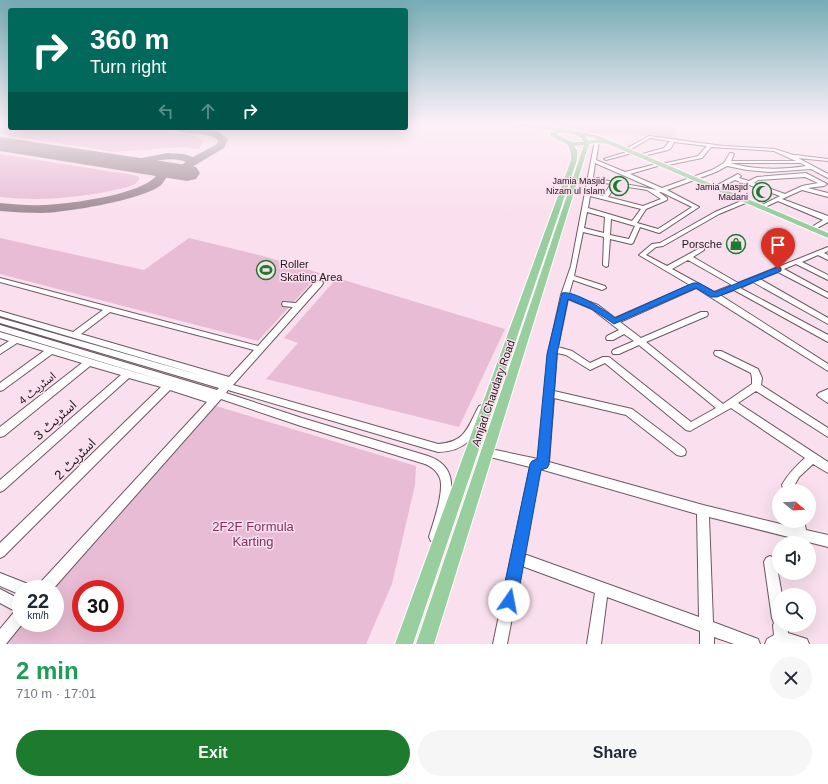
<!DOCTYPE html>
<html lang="en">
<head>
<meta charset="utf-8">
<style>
	:root { --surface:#fff; --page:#f6f6f7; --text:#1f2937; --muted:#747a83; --accent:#1c7b2c }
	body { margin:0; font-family:Helvetica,"Noto Sans Arabic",sans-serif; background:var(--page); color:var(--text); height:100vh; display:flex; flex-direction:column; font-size:15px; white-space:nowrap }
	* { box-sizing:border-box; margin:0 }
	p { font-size:13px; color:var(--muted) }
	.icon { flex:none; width:22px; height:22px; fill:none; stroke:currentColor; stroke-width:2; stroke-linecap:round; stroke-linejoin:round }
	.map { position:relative; height:644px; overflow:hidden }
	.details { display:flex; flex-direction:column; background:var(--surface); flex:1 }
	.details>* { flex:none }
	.hud { position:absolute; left:8px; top:8px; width:400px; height:122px; border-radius:4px; box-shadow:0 4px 16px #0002; background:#00695c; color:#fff; overflow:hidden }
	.needle { width:26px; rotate:108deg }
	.fabs { position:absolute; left:772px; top:484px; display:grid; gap:8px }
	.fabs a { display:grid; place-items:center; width:44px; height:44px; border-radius:50%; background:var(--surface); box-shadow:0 4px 16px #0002; font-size:20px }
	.speed { position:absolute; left:12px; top:580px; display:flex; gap:8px; font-size:20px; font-weight:700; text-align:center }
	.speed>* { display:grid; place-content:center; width:52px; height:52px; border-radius:50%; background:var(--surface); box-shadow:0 4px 16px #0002; line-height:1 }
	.speed small { font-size:10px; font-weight:400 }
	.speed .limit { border:6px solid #d22; background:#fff; color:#111 }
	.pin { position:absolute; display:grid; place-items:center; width:34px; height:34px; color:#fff; margin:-41px -17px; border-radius:50% 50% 50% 0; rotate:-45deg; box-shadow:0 0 4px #0007 }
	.pin .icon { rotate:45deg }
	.me { position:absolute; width:44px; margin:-22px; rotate:12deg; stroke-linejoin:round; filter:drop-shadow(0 0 3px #0008) }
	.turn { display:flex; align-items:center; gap:14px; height:84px; padding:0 16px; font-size:18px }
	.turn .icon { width:52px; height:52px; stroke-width:2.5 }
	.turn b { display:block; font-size:28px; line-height:34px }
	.lanes { display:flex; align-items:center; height:38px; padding:0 16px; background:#0003; justify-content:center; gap:20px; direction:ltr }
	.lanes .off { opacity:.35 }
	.round { display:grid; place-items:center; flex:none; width:42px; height:42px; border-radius:21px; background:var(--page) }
	.summary { display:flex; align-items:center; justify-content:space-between; height:68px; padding:0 16px }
	h1 { font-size:24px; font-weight:800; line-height:30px; color:#1e9e55 }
	.primary-button { display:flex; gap:8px; margin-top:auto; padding:8px 16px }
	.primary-button a { flex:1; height:46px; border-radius:24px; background:var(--accent); color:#fff; font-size:16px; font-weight:800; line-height:46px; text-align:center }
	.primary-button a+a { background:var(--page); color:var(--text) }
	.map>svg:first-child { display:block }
	.green { fill:#e8bcd4; fill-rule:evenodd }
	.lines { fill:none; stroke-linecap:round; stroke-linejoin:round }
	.taxiway { fill:#a08d97; fill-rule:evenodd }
	.runway { fill:#a08d97; fill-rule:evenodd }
	.minor-casing { stroke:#6d5763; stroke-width:2 }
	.major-casing { stroke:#fff; stroke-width:2 }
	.minor { fill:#fff; fill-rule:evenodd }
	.major { fill:#99ce9e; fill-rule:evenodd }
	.route { fill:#1a73e8; stroke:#114b97 }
	.labels { text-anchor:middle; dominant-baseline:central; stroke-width:3; stroke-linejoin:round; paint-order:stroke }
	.far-poi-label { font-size:9px; fill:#21181d; stroke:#fae0ee; text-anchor:end }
	.poi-label { font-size:11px; fill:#21181d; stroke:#fae0ee; text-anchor:end }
	.street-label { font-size:11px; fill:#21181d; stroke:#fae0ee }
	.near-street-label { font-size:13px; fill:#21181d; stroke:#fae0ee }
	.near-park-label { font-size:13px; fill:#7f3062; stroke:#fae0ee }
</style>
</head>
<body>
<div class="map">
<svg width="828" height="644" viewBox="0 0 828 644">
	<rect width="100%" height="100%" fill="#fae0ee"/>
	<g class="green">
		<path d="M0,123h10v5c31,0 177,-6 193,13l-4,8 -16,-2 -69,5 -114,-18z"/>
		<polygon points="568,123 670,123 675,125 676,139 635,135 595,134 559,127"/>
		<path d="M0,154l133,21 6,2v3l-4,4 -7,3c-43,10 -83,15 -128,10z"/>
		<polygon points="0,238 144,270 189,238 263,256 320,273 258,341 0,274"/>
		<polygon points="337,278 505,329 459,427 266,379 298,343 284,338"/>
		<path d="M216,406l200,60 -1,19 -23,99 -26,60h-364l19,-21h34v-34h-4zM81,589h34v34h-34z"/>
	</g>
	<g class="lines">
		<path class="taxiway" d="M174,128c17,0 42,-4 54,12l-4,8 -37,22 -20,2 1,3c-2,3 -4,7 -7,10 -18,15 -93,27 -118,28 -14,0 -29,-1 -43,-2v-8c14,1 29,3 43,2 26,-1 99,-10 114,-30l-2,-6 1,-2 25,-2 5,-3c-19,-8 -41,4 -60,5l-4,-1 -1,-2 1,-2 45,-9 17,1 9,3 24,-13 1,-4c-12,-10 -35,-3 -44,-12z"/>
		<polygon class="runway" points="0,137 187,165 196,167 200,173 196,179 187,181 0,151"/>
		<g class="minor-casing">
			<g id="minor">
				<path d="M649,136l74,10 52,3 18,6h2l33,4v2l-30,-3 30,16v4l-17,-9 -42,3 -22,-2 -20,-4 -11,6 -49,18 32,17 -38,25 -2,1 -19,-6 -7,16 -2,1 -21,-5 -2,27 -2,1 -3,-2 1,-28 -21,-5 -9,44 31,10 1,2 -4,2 -29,-10 -4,14 29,11 17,13 75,-33 -51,-30 13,-11 8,-1 55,-31 31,-13 2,1v2l-29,12 -56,32 -7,1 -10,8 21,11 33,-18h4v2l-11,7 45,26 90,-36v4l-4,2 4,2v5l-10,-5 -16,7 26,13v5l-32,-16 -12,5 44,24v5l-50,-26 -18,7 68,39v6l-75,-42 -13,6 88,47v7l-94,-52 -14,5 108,69v7l-132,-83 -76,34 21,16 60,-26h6l1,2 -1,2 -61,26 77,62 29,-20v-6l-1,-5 -36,-18 -1,-2 1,-2h6l37,18 4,9 -1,7 67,43v9l-72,-46 -18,12 90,59v11l-15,-9 -14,13 -5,9 2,5h-12l-2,-6c6,-11 14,-19 23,-27l-74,-50 -41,23 -4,-1 -81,-67 -15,7 -24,-15 -9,-2 -3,38 78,18 53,40 1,3 -1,3 -4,1 -4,-1 -51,-40 -72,-17 -5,64 154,43 90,22 -1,-6h12l2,9 22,5v12l-119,-30 4,105 45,17 2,5h-26l-20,-7v7h-14v-13l-93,-34 -6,47h-14l8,-51 -73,-27 -15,78h-14l37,-177 -48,-12 -1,-3 1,-3 4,-1 52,11 11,-110 12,-54 10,-29 24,-126 4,1 -3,19 29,12 35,-9 2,1 36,-8 9,-10 -33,-4 -3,6 -3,2 -29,7v-2l25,-7 6,-7 -20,-3 -22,13 -4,-1zM711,147l63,4 22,10h-65l3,-7 -2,-1h-2l-6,10 -12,7 -50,18 -32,-14 31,-9 2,1 39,-8zM595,163l62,27 -64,-12zM730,163h71l5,3c-25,4 -51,4 -76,-3zM592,181l19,3 -8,12 -13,-3zM616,185l31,5 14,9 -18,7 -35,-9zM659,192h2l31,15 -34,22 -21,-6 9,-14 21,-9v-2zM590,196l51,13 -9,12 -44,-13zM587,212l18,5 -1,16 -20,-5zM611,219l24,7 -6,13 -19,-4zM688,260l44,25 -18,7 -42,-23zM568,299l24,10 27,21 -12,6 -1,2 1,2h6l11,-6 10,7 -21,9 -1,2 1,2h6l20,-9 77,63 -25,14 -82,-65h-6l-13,6 -18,-12 -14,-4zM540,469l157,45 2,103 -175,-63z"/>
				<polygon points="630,151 632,151 632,153 606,160 604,159"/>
				<path d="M806,173l21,11 -3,2 -16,2 20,5v4l-26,-7 -20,9 46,17v6l-16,9 -3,-2 1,-1 13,-8 -45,-19 -15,7 -5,-1 22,-11 -45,-16 -18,9 -5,-1 26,-14 3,2 -2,2 10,3 8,-4zM805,177l13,6 -16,3 -17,8 -31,-11 4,-3z"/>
				<path d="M0,278l258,68 35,-39 -10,-1 -1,-2 1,-2 13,1 20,-22h6l1,2 -1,2 -89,100 205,59c28,-2 29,-16 41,-38l3,-1 3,1 2,3c-12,26 -18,42 -49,43l-210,-62 -2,3 76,25 126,38c29,10 25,33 19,58 -2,9 -4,19 -8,27l-4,2 -4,-2 -2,-4c4,-14 17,-49 10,-61 -3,-6 -9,-10 -14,-12l-124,-38 -80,-27 -168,190h-16l2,-5 168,-182 -37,-12 -166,166 -4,2v-15l161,-156 -32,-9 -125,112 -4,2v-12l121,-105 -31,-9 -86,70 -4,1v-10l82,-64 -30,-9 -49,36 -3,1v-8l44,-32 -27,-8 -17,11v-7l9,-6 -9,-3v-6l168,50 -168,-51v-6l217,65 2,-2 -219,-65v-5l203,58 -203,-60v-5l73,21 30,-22 -103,-28zM110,312l144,38 -25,27 -148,-43z"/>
				<polygon points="828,389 828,403 819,397 817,395 819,393"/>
				<polygon points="770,556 774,558 776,562 782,595 779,595 779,625 787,625 788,633 807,639 809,644 765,644 767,639 774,635 773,625 774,623 772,618 764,562 766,558"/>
				<polygon points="0,573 28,584 30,589 21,589 21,595 0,586"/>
				<polygon points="0,589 21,600 21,623 23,623 6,644 0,644 0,629 15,611 0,603"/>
			</g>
		</g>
		<g class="major-casing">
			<path id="major" d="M491,123c36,0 72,4 108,13l229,97v5l-220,-94 -11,-1 -8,1 -155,500h-18l168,-499 -10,1 3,4v10l-164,484h-18l176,-484c0,-21 -8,-15 -21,-25l1,-3 4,-1 -35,-5 -2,2zM560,133c9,0 19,0 24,9h-12l-16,-8zM585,136l13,3 -9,2z"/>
		</g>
		<use href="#minor" class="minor"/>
		<use href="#major" class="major"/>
	</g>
	<linearGradient id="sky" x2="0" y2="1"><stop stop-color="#75acb6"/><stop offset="0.58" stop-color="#fdf1f7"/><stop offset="1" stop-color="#fdf1f7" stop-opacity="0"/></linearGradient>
	<rect width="828" height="213" fill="url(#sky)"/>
	<path class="route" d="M778,267l3,1v3l-64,26h-6l-15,-9 -82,36 -22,-15 -24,-10 -11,55 -8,111 -2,3 -6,2 -24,131 -3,5 -5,3 -5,-3 -3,-5 29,-137 2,-3 5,-2 10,-105 15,-61c12,-3 43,17 53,25l78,-35h6l16,9z"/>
	<defs>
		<g id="mosque-ring" transform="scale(1)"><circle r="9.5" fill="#fae0ee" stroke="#1c7b2c" stroke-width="1.5"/><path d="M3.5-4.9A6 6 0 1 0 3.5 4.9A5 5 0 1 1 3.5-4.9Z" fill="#1c7b2c"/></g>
		<g id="shop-ring" transform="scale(1)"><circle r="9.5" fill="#fae0ee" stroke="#1c7b2c" stroke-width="1.5"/><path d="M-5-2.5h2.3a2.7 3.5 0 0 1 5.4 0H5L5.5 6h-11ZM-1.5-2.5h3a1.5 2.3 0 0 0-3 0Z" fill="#1c7b2c"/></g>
		<g id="stadium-ring" transform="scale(1)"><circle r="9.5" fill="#fae0ee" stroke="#1c7b2c" stroke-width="1.5"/><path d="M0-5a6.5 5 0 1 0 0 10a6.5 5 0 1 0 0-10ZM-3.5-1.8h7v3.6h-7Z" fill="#1c7b2c"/></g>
	</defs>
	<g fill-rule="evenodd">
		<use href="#mosque-ring" x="619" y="186"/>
		<use href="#mosque-ring" x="762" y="192"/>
		<use href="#shop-ring" x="736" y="244"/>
		<use href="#stadium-ring" x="266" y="270"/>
	</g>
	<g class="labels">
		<g class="far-poi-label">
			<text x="605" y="181">Jamia Masjid<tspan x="605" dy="10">Nizam ul Islam</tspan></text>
			<text x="748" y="187">Jamia Masjid<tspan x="748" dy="10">Madani</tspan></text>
		</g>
		<g class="poi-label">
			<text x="722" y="244">Porsche</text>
			<text x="280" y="264" text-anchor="start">Roller<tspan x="280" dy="13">Skating Area</tspan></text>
		</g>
		<g class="street-label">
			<text transform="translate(37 388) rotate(-39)">اسٹریٹ 4</text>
			<text transform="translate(493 393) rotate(-71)">Amjad Chaudary Road</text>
		</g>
		<g class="near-street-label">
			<text transform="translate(55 420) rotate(-42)">اسٹریٹ 3</text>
			<text transform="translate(75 459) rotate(-45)">اسٹریٹ 2</text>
		</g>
		<g class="near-park-label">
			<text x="253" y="526">2F2F Formula<tspan x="253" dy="15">Karting</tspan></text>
		</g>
	</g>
</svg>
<div class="fabs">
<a><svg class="needle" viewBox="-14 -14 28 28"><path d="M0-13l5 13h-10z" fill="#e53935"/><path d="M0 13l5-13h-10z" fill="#747a83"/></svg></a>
<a><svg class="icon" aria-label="sound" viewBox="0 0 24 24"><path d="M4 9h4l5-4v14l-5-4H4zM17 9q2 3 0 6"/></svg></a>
<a><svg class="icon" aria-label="search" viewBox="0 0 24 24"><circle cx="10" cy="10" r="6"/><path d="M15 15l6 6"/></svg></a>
</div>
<div class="speed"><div>22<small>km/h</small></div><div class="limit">30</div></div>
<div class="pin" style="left:778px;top:269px;background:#d93025"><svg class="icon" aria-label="arrive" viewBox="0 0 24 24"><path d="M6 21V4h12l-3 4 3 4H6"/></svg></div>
<svg class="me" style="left:509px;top:601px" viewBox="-20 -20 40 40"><circle r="19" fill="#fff"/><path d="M0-13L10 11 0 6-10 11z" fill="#1a73e8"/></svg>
<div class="hud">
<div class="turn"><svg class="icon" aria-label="right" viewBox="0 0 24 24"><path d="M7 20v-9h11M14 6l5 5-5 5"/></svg><div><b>360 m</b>Turn right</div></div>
<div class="lanes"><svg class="icon off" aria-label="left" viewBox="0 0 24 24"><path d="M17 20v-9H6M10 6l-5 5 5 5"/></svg><svg class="icon off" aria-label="ahead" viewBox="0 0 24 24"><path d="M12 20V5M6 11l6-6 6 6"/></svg><svg class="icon" aria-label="right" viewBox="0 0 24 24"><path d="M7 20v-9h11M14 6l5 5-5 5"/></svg></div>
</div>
</div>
<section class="details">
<div class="summary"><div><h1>2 min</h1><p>710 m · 17:01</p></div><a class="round"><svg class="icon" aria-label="close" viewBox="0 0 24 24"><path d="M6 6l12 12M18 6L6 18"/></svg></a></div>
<div class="primary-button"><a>Exit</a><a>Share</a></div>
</section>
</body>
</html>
